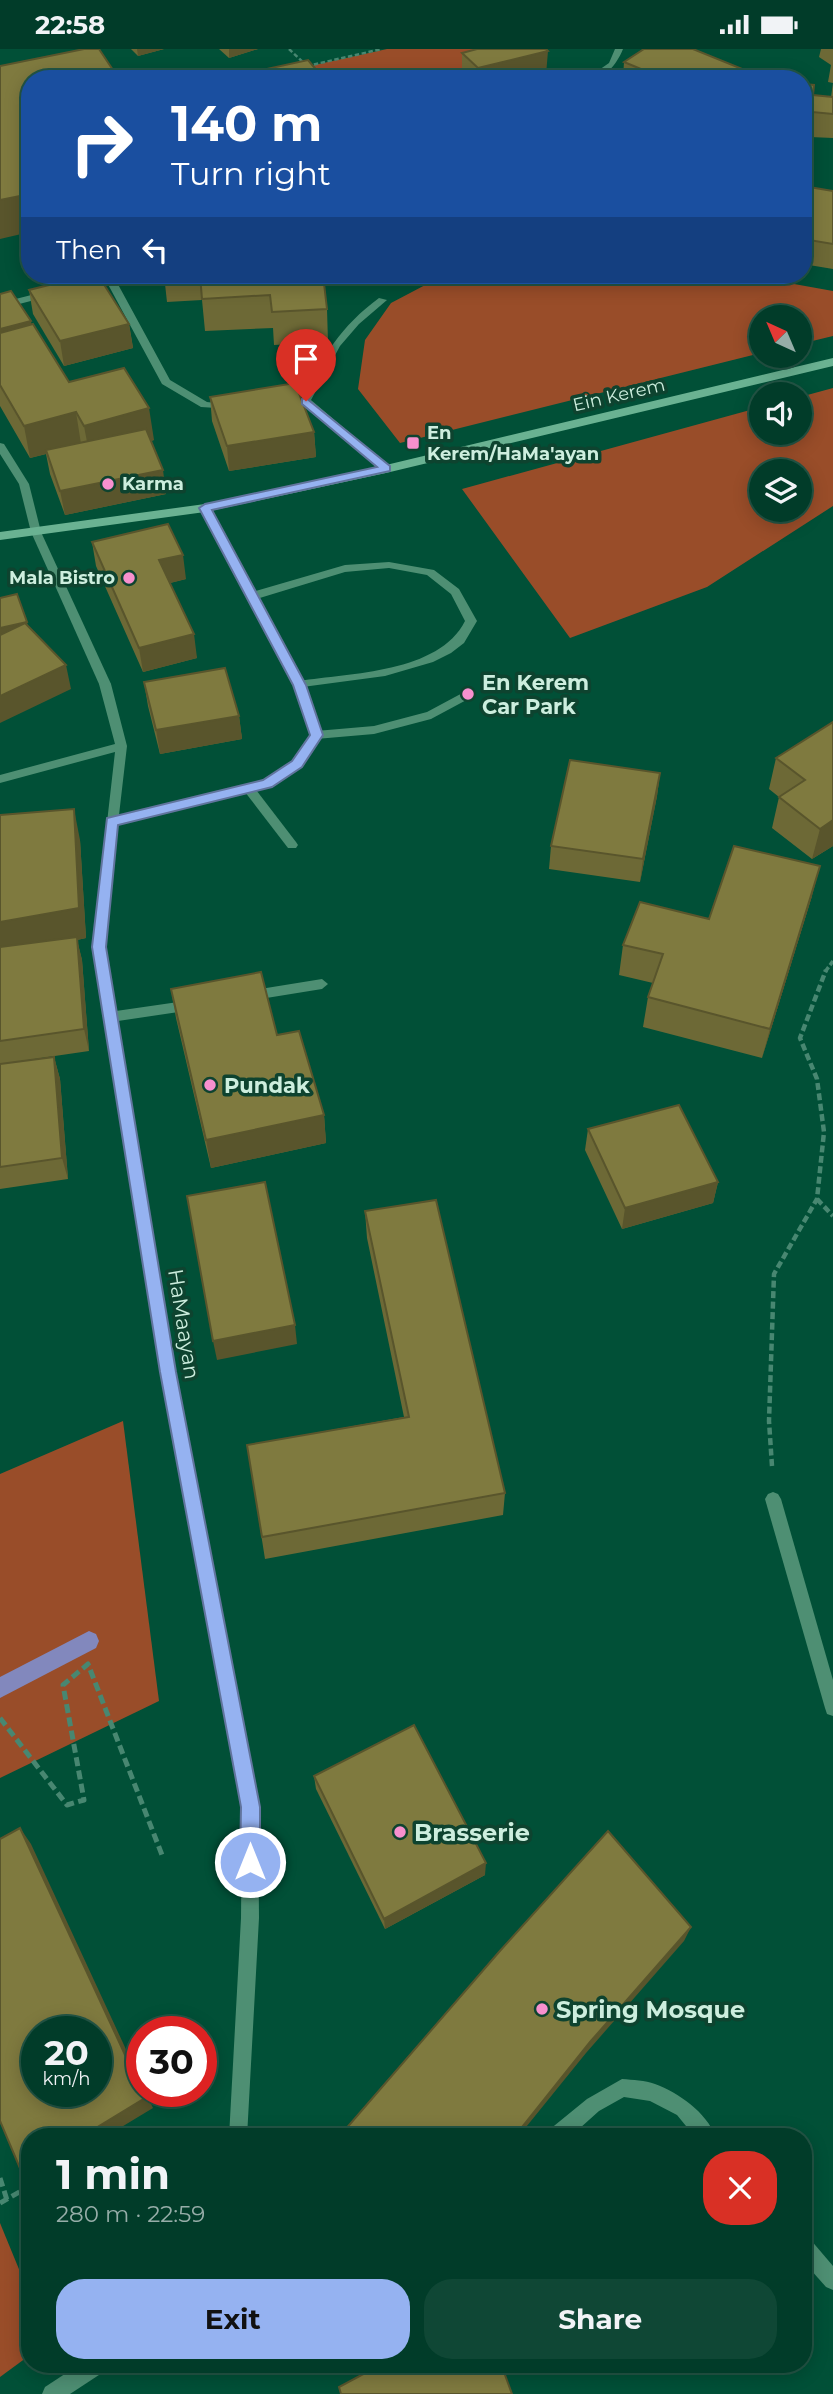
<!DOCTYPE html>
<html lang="en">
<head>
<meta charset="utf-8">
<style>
	:root { --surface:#013c29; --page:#0f4735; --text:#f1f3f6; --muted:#96ada8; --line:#235646; --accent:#95b2f1 }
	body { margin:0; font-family:Montserrat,sans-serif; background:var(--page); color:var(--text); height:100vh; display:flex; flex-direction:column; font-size:26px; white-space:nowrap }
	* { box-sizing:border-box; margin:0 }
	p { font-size:23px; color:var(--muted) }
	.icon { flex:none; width:38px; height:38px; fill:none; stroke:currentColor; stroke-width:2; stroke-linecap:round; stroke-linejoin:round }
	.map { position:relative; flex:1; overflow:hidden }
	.drawer { position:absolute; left:21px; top:2079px; width:791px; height:245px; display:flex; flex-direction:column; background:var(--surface); border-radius:28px; box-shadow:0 4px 18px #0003,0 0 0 2px var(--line) }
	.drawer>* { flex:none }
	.hud { position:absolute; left:21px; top:21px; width:791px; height:214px; border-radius:28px; box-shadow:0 4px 18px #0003,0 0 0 2px var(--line); background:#1a4fa0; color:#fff; overflow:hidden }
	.needle { width:46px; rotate:316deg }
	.controls { position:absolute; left:749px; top:256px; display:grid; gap:14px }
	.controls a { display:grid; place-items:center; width:63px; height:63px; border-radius:50%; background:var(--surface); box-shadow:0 4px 18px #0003,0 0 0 2px var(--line); font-size:35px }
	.speed { position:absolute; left:21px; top:1967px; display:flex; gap:14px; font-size:35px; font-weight:700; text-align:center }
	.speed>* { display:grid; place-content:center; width:91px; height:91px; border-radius:50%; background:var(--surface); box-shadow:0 4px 18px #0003,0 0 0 2px var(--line); line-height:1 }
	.speed small { font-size:18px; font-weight:400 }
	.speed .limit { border:10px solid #d22; background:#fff; color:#111 }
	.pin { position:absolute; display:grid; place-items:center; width:60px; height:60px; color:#fff; margin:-72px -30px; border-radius:50% 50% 50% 0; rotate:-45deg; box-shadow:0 0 7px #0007 }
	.pin .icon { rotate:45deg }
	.me { position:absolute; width:77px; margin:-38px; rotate:0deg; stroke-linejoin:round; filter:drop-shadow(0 0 5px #0008) }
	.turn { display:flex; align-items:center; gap:24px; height:147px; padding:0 35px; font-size:32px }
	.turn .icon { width:91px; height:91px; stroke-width:2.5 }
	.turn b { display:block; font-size:49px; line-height:60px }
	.then { display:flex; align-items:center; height:66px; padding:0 35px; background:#0003; gap:14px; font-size:26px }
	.round { display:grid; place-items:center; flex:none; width:74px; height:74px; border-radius:28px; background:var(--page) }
	.headline { display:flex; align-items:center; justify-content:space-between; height:119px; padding:0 35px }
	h1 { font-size:42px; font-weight:700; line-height:52px }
	.primary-button { display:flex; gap:14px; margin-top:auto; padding:14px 35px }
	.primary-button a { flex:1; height:80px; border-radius:28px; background:var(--accent); color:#111; font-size:28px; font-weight:700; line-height:80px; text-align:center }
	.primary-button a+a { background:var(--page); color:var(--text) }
	.status { display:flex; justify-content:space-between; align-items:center; height:49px; padding:0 35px; background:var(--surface); direction:ltr }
	.status svg { height:19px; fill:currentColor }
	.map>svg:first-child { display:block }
	.green { fill:#994d29; fill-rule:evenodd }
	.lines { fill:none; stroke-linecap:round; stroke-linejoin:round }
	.stream { fill:#8288bd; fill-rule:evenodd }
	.path-far3 { stroke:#488771; stroke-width:2.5; stroke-dasharray:4.5 2.5; stroke-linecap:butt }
	.path-far2 { stroke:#488771; stroke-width:3.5; stroke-dasharray:6 2.5; stroke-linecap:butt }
	.path-far1 { stroke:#488771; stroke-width:4.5; stroke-dasharray:7 3.5; stroke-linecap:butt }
	.path { stroke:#488771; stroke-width:5; stroke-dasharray:9 4.5; stroke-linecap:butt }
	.service { fill:#4e8f73; fill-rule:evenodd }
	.pedestrian { fill:#4e8f73; fill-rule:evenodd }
	.minor { fill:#4e8f73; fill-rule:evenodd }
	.primary { fill:#6ab292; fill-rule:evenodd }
	.wall { fill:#6d6936 }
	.shaded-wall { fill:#59552c }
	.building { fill:#7f7a3f; stroke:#59552c; stroke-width:2; fill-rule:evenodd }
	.route { fill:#95b2f1; stroke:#61749d; stroke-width:2 }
	.poi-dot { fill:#f790ce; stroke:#0e432f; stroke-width:2.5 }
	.labels { text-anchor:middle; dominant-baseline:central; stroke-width:7; stroke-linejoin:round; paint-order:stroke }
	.far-street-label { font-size:18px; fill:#cdeede; stroke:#0e432f }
	.far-poi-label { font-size:18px; font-weight:bold; fill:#cdeede; stroke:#0e432f; text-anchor:start }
	.poi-label { font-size:21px; font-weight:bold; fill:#cdeede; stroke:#0e432f; text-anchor:start }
	.street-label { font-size:21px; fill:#cdeede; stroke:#0e432f }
	.near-poi-label { font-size:24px; font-weight:bold; fill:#cdeede; stroke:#0e432f; text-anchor:start }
</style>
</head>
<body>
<div class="status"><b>22:58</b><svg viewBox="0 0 49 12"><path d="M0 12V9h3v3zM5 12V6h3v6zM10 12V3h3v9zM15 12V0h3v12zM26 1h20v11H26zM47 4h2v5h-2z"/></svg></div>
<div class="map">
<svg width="833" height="2345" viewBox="0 0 833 2345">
	<rect width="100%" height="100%" fill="#015037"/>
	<g class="green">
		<polygon points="387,0 504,0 490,19 457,27 459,30 251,30"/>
		<polygon points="456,226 744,226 833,242 833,287 800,295 800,268 761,268 761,304 400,394 358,340 365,291 391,254 429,234"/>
		<path d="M833,339v118l-126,81 -137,51 -108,-149 299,-82v25h39v-35zM761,422h39v38h-39z"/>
		<polygon points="123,1372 159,1652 0,1729 0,1425"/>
		<polygon points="0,2174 30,2247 30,2306 0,2328"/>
	</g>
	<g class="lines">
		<polygon class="stream" points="89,1582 96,1585 99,1592 96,1599 0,1649 0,1628"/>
		<g class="path-far3">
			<polyline points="289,0 306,16"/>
			<polyline points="307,17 382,0"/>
		</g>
		<polyline class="path-far2" points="825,923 833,912"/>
		<g class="path-far1">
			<polyline points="817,1150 833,1167"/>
			<polyline points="772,1417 769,1372 774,1225 817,1150 824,1083 817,1030 800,989 826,921"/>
		</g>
		<g class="path">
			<polyline points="0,1669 67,1756 84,1751 63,1636 88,1615 162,1806"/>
			<polyline points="0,2129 7,2151"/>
			<polyline points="0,2154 30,2137"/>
		</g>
		<g class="service">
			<path d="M389,513l45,8 25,19 18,32 -13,22 -13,10 -18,9 -48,14 -90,12v-6l4,-1c51,-8 140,-8 166,-60l-14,-27 -24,-19 -38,-7 -44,4 -92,28 -5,-4 1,-3 96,-28z"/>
			<polygon points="468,641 474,645 472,648 431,670 374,685 316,690 310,686 316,682 374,677 427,663"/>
			<polygon points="249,736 253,737 296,793 298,796 296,799 288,799 245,743 245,737"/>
			<polygon points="773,1443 778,1445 781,1450 833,1631 833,1667 827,1665 825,1659 765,1450 768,1445"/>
		</g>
		<polygon class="pedestrian" points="36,480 41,483 111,635 109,638 105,639 99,635 31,483"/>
		<g class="minor">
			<path d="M615,0h8c-7,17 -18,30 -37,30l23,-16z"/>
			<polygon points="106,226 114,228 170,331 207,353 232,356 232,360 201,358 162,335 104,228"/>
			<polygon points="47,242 50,243 50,247 0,260 0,254"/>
			<path d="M379,249l8,2 -28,24 -19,22 -29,54 79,67v4l-4,1 -82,-68 -21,3 -5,-3 5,-3 19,-3c19,-40 40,-73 77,-100z"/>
			<polygon points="0,394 4,395 29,435 41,483 40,485 36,486 31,483 19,435 0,405"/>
			<polygon points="205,456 210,459 305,636 322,686 301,718 271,738 118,775 105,897 116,962 192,951 198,956 192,961 118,972 175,1323 258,1757 259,1869 247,2088 229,2088 241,1869 242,1757 161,1323 93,897 115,703 0,734 0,726 115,695 99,635 105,631 111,635 127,697 119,766 263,732 293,712 310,686 293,636 200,459"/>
			<polygon points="322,930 328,935 322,940 247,952 241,947 247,942"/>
			<path d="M622,2030c11,1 23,1 33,5 24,9 51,28 61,53h-21l-18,-22 -27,-14 -26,-4 -25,14 -29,26h-23l2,-7 38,-31z"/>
			<polygon points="803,2188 810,2190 833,2217 833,2241 826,2238 803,2212"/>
			<polygon points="80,2315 108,2315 105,2322 70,2345 42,2345 45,2338"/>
		</g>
		<polygon class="primary" points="833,309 833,317 386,424 205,463 0,491 0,483 205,455 386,416"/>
	</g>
	<g class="wall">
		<polygon points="131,0 164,0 138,7"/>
		<polygon points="219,0 258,0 229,9"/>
		<polygon points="821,0 833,0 833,34 828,33 831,16 819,8"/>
		<polygon points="462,4 546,26 530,30 464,30 462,28"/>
		<polygon points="624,13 762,28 762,30 623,30"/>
		<polygon points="833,34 833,89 810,88 809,94 803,94 803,35 813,46 831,48"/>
		<polygon points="803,137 833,142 833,220 803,215"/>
		<polygon points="164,226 327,226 323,226 327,260 328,293 274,296 273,279 205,282 202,251 167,253"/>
		<polygon points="29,241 129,275 133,299 64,317 33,265"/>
		<polygon points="0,245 32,276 69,333 154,391 151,392 166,445 65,466 50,425 46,405 30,409 0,357"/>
		<polygon points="210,348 314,383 316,408 229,422 212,372"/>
		<polygon points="92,493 186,530 170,534 197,609 143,623 96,517"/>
		<polygon points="144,633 239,667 242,690 160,705 148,657"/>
		<polygon points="833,673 833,797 812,810 772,779 779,748 769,740 776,709"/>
		<polygon points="660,724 657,747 640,833 549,820 551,797"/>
		<polygon points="0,766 80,791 86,889 77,891 82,911 89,1002 0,1015"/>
		<polygon points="812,847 762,1009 643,978 648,948 653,934 619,926 623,896 709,870"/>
		<polygon points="171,940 277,986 324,1066 326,1094 211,1119 176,969"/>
		<polygon points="54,1008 60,1030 68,1130 0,1140 0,1015"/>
		<polygon points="588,1080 718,1133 713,1154 622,1180 585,1101"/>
		<polygon points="365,1162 505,1444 503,1466 265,1510 247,1396 404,1368 367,1189"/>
		<polygon points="314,1727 485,1826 385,1880 316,1740"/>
	</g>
	<g class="shaded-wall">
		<polygon points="137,0 164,0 138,7"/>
		<polygon points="229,0 258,0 229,9"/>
		<polygon points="548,2 546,26 530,30 478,30 478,19"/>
		<polygon points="30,145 30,183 0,190 0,151"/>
		<polygon points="31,272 35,296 0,306 0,280"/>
		<polygon points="129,275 133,299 64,317 60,292"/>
		<polygon points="149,359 154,391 90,409 84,377"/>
		<polygon points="76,363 81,395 46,401 46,405 30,409 24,377"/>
		<polygon points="314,383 316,408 229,422 227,397"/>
		<polygon points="163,421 166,445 65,466 60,442"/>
		<polygon points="183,506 186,530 162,536 159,511"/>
		<polygon points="27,573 30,586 0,593 0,579"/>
		<polygon points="194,585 197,609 143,623 139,599"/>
		<polygon points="66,616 71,640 0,674 0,647"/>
		<polygon points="239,667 242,690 160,705 156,681"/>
		<polygon points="660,724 657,747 640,833 643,810"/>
		<polygon points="74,760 80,791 86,889 77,891 82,911 89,1002 84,980 0,904 0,873"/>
		<polygon points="833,771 833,797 812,810 820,780"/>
		<polygon points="820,817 812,847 762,1009 770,980"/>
		<polygon points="54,1008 60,1030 68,1130 62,1109"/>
		<polygon points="324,1066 326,1094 211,1119 206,1091"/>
		<polygon points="718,1133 713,1154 622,1180 625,1159"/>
		<polygon points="295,1276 297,1295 217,1311 213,1292"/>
		<polygon points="20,1779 31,1795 142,2035 142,2042 145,2042 153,2059 105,2088 81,2088"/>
		<polygon points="486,1814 485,1826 385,1880 384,1870"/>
		<polygon points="691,1878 684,1892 586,2004 518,2088 514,2088 590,1993"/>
		<polygon points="30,2119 30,2129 22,2124"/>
	</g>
	<g class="building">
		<polygon points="84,0 99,0 119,30 30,30 30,145 0,151 0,17"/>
		<polygon points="477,0 546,0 548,2 478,19 462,4"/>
		<polygon points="644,0 693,0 762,28 759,30 665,30 624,13"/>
		<polygon points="308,11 324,30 221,30"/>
		<polygon points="803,35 814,36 813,46 833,48 833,65 813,63 813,70 803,69"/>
		<polygon points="803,137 833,142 833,195 803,190"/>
		<polygon points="89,226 98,226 129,275 60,292 29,241"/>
		<polygon points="200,226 323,226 327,260 272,263 270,246 202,250"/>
		<polygon points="11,242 31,272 0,280 0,245"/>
		<polygon points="33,275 69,333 124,319 149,359 84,377 76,363 24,377 0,336 0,284"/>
		<polygon points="295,334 314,383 227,397 210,348"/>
		<polygon points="146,380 163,421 60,442 46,401"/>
		<polygon points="168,475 183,506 159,511 194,585 139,599 92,493"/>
		<polygon points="17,545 27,573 0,579 0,549"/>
		<polygon points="25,574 66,616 0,647 0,586"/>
		<polygon points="225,619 239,667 156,681 144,633"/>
		<polygon points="833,673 833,771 820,780 779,748 805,731 776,709"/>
		<polygon points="570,711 660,724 643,810 551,797"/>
		<polygon points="74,760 79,859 0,873 0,766"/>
		<polygon points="734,797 820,817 770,980 648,948 663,905 623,896 640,853 709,870"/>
		<polygon points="77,888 84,980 0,992 0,898"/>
		<polygon points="261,923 277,986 299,982 324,1066 206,1091 171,940"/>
		<polygon points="54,1008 62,1109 0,1118 0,1015"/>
		<polygon points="679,1056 718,1133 625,1159 588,1080"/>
		<polygon points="265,1133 295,1276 213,1292 187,1147"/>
		<polygon points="436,1151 505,1444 262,1488 247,1396 409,1368 365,1162"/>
		<polygon points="414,1676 486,1814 384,1870 314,1727"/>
		<path d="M20,1779l125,270 -64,39h-51v31l-8,5 -22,-52v-282zM37,1983h59v59h-59z"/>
		<polygon points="608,1782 691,1878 590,1993 514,2088 350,2088 344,2082 499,1903"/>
		<polygon points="382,2315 501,2315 512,2345 341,2345 339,2338"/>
	</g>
	<polygon class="route" points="306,349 390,417 390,422 212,461 306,636 323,686 302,718 272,738 118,776 106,898 176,1323 260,1758 260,1813 257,1820 250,1823 243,1820 240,1813 241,1758 160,1323 92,898 107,769 263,731 292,712 310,686 293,636 199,459 205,455 377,418 302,355 302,350"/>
	<g class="poi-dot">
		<rect x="406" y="387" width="14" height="14" rx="3.5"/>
		<circle cx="108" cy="435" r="7"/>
		<circle cx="129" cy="529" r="7"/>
		<circle cx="468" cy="645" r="7"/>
		<circle cx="210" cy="1036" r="7"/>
		<circle cx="400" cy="1783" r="7"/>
		<circle cx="542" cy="1960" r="7"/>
	</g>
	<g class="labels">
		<g class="far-street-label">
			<text transform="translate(619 346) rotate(-13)">Ein Kerem</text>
		</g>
		<g class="far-poi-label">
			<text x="427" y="384">En<tspan x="427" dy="21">Kerem/HaMa'ayan</tspan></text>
			<text x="122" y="435">Karma</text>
			<text x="115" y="529" text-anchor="end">Mala Bistro</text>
		</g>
		<g class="poi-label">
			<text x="482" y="633">En Kerem<tspan x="482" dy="24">Car Park</tspan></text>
			<text x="224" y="1036">Pundak</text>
		</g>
		<g class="street-label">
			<text transform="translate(184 1275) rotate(81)">HaMaayan</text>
		</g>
		<g class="near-poi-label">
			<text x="414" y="1783">Brasserie</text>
			<text x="556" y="1960">Spring Mosque</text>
		</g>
	</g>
</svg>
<div class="controls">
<a><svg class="needle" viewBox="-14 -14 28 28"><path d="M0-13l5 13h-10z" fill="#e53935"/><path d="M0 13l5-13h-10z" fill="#96ada8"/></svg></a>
<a><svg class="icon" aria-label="sound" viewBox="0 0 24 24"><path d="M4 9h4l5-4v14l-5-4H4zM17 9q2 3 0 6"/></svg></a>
<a><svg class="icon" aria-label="layers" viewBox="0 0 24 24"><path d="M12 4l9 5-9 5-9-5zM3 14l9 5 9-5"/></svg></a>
</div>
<div class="speed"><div>20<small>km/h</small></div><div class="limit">30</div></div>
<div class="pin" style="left:306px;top:352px;background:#d93025"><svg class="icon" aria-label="arrive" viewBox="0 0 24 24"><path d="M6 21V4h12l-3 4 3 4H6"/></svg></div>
<svg class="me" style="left:250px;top:1813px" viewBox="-20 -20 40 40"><circle r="17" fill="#95b2f1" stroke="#fff" stroke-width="3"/><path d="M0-11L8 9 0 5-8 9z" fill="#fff"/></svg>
<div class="hud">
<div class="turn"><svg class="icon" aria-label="right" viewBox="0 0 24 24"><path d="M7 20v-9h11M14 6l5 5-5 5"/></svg><div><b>140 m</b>Turn right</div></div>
<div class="then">Then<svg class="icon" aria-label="left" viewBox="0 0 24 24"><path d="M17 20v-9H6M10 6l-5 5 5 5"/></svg></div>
</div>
<section class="drawer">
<div class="headline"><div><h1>1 min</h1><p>280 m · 22:59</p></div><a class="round" style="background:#d93025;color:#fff"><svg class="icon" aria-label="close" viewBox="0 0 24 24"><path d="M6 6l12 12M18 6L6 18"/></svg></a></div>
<div class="primary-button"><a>Exit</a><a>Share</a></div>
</section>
</div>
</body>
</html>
